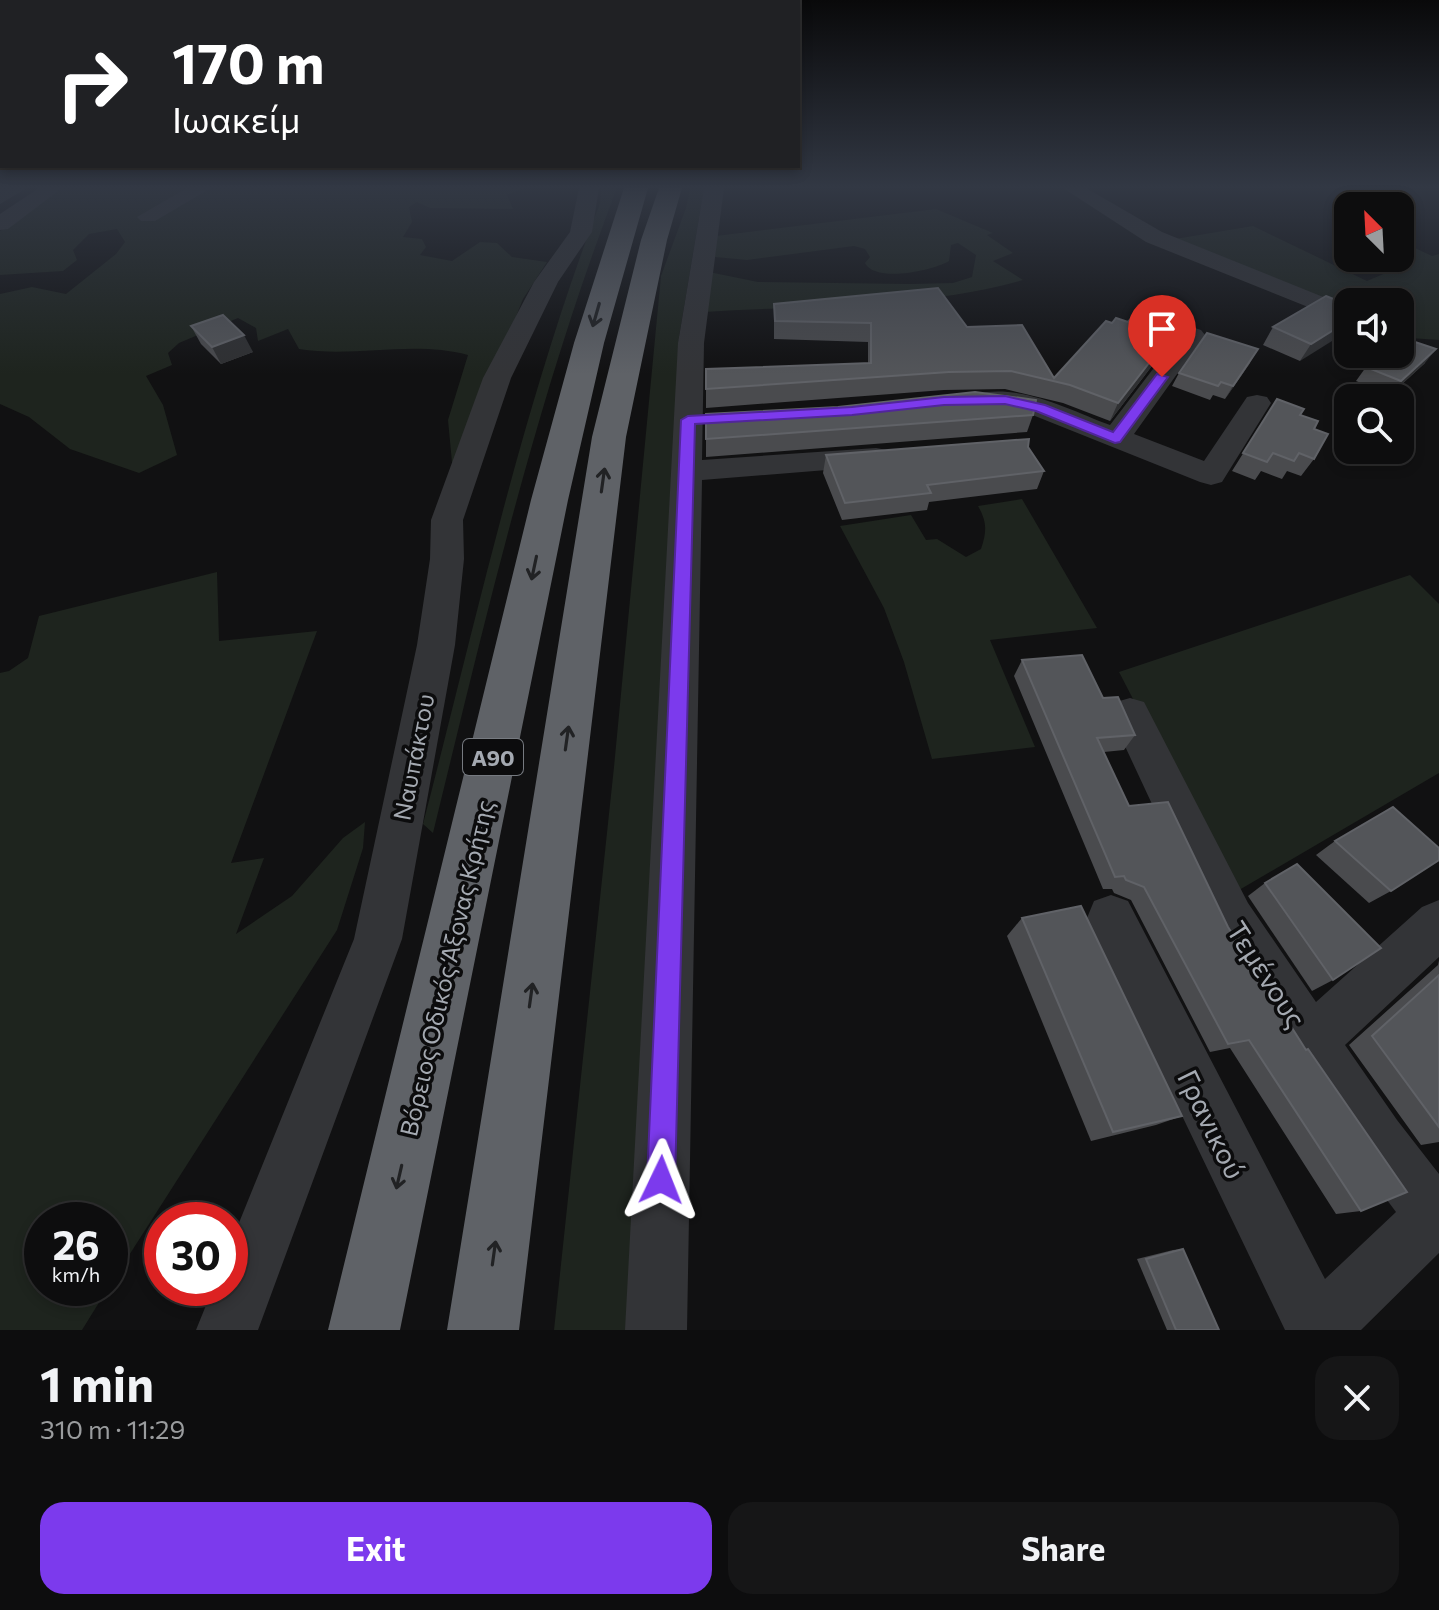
<!DOCTYPE html>
<html lang="en">
<head>
<meta charset="utf-8">
<style>
	:root { --surface:#0d0d0e; --page:#161617; --text:#f1f3f6; --muted:#9a9c9e; --line:#2d2d2e; --accent:#7c3aed }
	body { margin:0; font-family:Commissioner,sans-serif; background:var(--page); color:var(--text); height:100vh; display:flex; flex-direction:column; font-size:30px; white-space:nowrap }
	* { box-sizing:border-box; margin:0 }
	p { font-size:26px; color:var(--muted) }
	.icon { flex:none; width:44px; height:44px; fill:none; stroke:currentColor; stroke-width:2; stroke-linecap:round; stroke-linejoin:round }
	.map { position:relative; height:1330px; overflow:hidden }
	.side { display:flex; flex-direction:column; background:var(--surface); flex:1 }
	.side>* { flex:none }
	.banner { position:absolute; left:0px; top:0px; width:800px; height:168px; box-shadow:0 4px 12px #0003,0 0 0 2px var(--line); background:#202124; color:#fff; overflow:hidden }
	.needle { width:52px; rotate:336deg }
	.controls { position:absolute; left:1334px; top:192px; display:grid; gap:16px }
	.controls a { display:grid; place-items:center; width:80px; height:80px; border-radius:16px; background:var(--surface); box-shadow:0 4px 12px #0003,0 0 0 2px var(--line); font-size:40px }
	.speed { position:absolute; left:24px; top:1202px; display:flex; gap:16px; font-size:40px; font-weight:700; text-align:center }
	.speed>* { display:grid; place-content:center; width:104px; height:104px; border-radius:50%; background:var(--surface); box-shadow:0 4px 12px #0003,0 0 0 2px var(--line); line-height:1 }
	.speed small { font-size:20px; font-weight:400 }
	.speed .limit { border:12px solid #d22; background:#fff; color:#111 }
	.pin { position:absolute; display:grid; place-items:center; width:68px; height:68px; color:#fff; margin:-82px -34px; border-radius:50% 50% 50% 0; rotate:-45deg; box-shadow:0 0 8px #0007 }
	.pin .icon { rotate:45deg }
	.me { position:absolute; width:88px; margin:-44px; rotate:2deg; stroke-linejoin:round; filter:drop-shadow(0 0 6px #0008) }
	.turn { display:flex; align-items:center; gap:28px; height:168px; padding:0 40px; font-size:36px }
	.turn .icon { width:104px; height:104px; stroke-width:2.5 }
	.turn b { display:block; font-size:56px; line-height:68px }
	.round { display:grid; place-items:center; flex:none; width:84px; height:84px; border-radius:24px; background:var(--page) }
	.headline { display:flex; align-items:center; justify-content:space-between; height:136px; padding:0 40px }
	h1 { font-size:48px; font-weight:700; line-height:60px }
	.cta { display:flex; gap:16px; margin-top:auto; padding:16px 40px }
	.cta a { flex:1; height:92px; border-radius:24px; background:var(--accent); color:#fff; font-size:32px; font-weight:700; line-height:92px; text-align:center }
	.cta a+a { background:var(--page); color:var(--text) }
	.map>svg:first-child { display:block }
	.green { fill:#1e241e }
	.lines { fill:none; stroke-linecap:round; stroke-linejoin:round }
	.minor { fill:#333437; fill-rule:evenodd }
	.highway { fill:#5f6267; fill-rule:evenodd }
	.wall { fill:#4a4b4e }
	.shaded-wall { fill:#2f3032 }
	.building { fill:#535559; stroke:#606267; stroke-width:2 }
	.oneway { stroke:#212224 }
	.route { fill:#7c3aed; stroke:#51269a; stroke-width:2 }
	.labels { text-anchor:middle; dominant-baseline:central; stroke-width:7; stroke-linejoin:round; paint-order:stroke }
	.shield { fill:#0c0c0d; stroke:#767a80; stroke-width:2 }
	.shield-label { font-size:22px; font-weight:bold; fill:#a4a9b1 }
	.street-label { font-size:24px; fill:#a4a9b1; stroke:#0c0c0d }
	.near-street-label { font-size:28px; fill:#a4a9b1; stroke:#0c0c0d }
</style>
</head>
<body>
<div class="map">
<svg width="1439" height="1330" viewBox="0 0 1439 1330">
	<rect width="100%" height="100%" fill="#111112"/>
	<g class="green">
		<path d="M60,188h465l-18,7 6,14 -83,-1 -13,-6 -8,5 3,15 -9,15 19,2 4,8 -6,8 32,6 28,-19 17,1 15,14 35,5 -24,37 -70,174 -5,-53 20,-65c-55,-15 -113,3 -169,-6l-11,-20 -30,12 -2,-13 -18,-10 -59,25 -11,10 4,12 -26,11 17,29 14,50 -38,18 -69,-24 -41,-32 -29,-13v-110l32,-7 34,7 50,-40 9,-12 -8,-13 -28,5 -16,16 4,10 -14,11 -63,4v-44z"/>
		<path d="M601,188h16c-80,208 -131,428 -184,645l-10,-9c54,-208 100,-420 177,-621z"/>
		<polygon points="690,188 704,188 679,337 631,1330 554,1330 614,767 661,276 686,208"/>
		<path d="M936,209l57,24 -6,2 26,18 -20,8 30,19c-103,29 -214,25 -319,32l5,-40 49,10 152,2 43,-1 19,-6 4,-22 -18,-12 -7,2 -2,16c-17,10 -74,22 -84,2l5,-6 -5,-8 -11,-3 -107,14 -32,-3 1,-21z"/>
		<polygon points="1253,226 1367,281 1407,264 1397,258 1400,258 1400,241 1432,256 1439,254 1439,340 1410,338 1400,333 1400,302 1348,302 1348,309 1175,239"/>
		<path d="M1022,499l75,129 -107,12 45,107 -103,12 -28,-97 -20,-54 -44,-82 71,-11 15,25 11,-1 29,18 15,-8c6,-18 6,-27 -3,-43z"/>
		<polygon points="217,572 219,641 317,631 231,863 264,858 236,934 292,896 343,838 365,822 363,848 337,930 110,1285 110,1220 42,1220 42,1288 108,1288 82,1330 0,1330 0,673 9,671 28,658 39,616"/>
		<polygon points="1410,575 1439,604 1439,773 1234,893 1119,672"/>
	</g>
	<g class="lines">
		<g class="minor">
			<polygon points="39,188 62,188 8,229 0,230 0,214"/>
			<polygon points="187,188 211,188 155,221 141,221 137,217"/>
			<polygon points="579,188 599,188 592,232 558,282 511,378 463,520 464,559 455,645 402,939 258,1330 196,1330 213,1288 230,1288 230,1245 354,939 417,645 430,559 431,520 483,378 534,282 570,232"/>
			<polygon points="704,188 724,188 704,343 702,460 876,448 887,450 891,457 887,464 876,466 702,480 687,1330 625,1330 678,343"/>
			<polygon points="1063,188 1086,188 1162,232 1348,307 1348,323 1146,242"/>
			<path d="M1192,327l9,3 4,5 -71,99 70,27 43,-64 10,-2 10,2 4,6 -49,79 -11,3 -11,-3 -170,-68 -54,-8 -4,-6 4,-6c44,-11 94,16 134,31l73,-95z"/>
			<path d="M1355,354h30c-8,12 -17,15 -30,12l-4,-6z"/>
			<polygon points="1130,698 1144,702 1248,903 1316,1002 1422,907 1439,900 1439,957 1345,1045 1397,1120 1439,1174 1439,1253 1361,1330 1285,1330 1087,918 1094,901 1111,895 1128,901 1325,1279 1396,1212 1357,1160 1214,937 1110,714 1116,702"/>
		</g>
		<g class="highway">
			<polygon points="624,188 648,188 604,343 568,500 400,1330 328,1330 531,500 574,343"/>
			<polygon points="659,188 682,188 667,240 626,437 519,1330 447,1330 592,437 641,240"/>
		</g>
	</g>
	<g class="wall">
		<polygon points="774,304 967,327 1054,378 1112,323 1128,322 1177,333 1110,421 1063,403 1005,389 944,390 706,408 706,369 868,363 868,342 774,339"/>
		<polygon points="1348,305 1300,361 1263,345 1273,327"/>
		<polygon points="191,326 253,352 221,364 201,344"/>
		<polygon points="1250,363 1225,399 1213,395 1210,400 1172,386 1179,373"/>
		<polygon points="1425,363 1390,395 1356,381 1366,367"/>
		<polygon points="706,414 1033,415 1027,432 706,457"/>
		<polygon points="1300,415 1314,429 1314,459 1301,476 1287,471 1282,479 1261,471 1255,480 1232,471 1266,417"/>
		<polygon points="1028,447 1044,471 1037,489 929,502 927,510 842,520 823,473 826,455"/>
		<polygon points="1022,660 1103,698 1135,735 1124,750 1104,752 1129,806 1361,1211 1336,1214 1230,1048 1210,1052 1131,900 1114,893 1112,889 1103,889 1014,676"/>
		<polygon points="1335,841 1391,891 1369,903 1316,855"/>
		<polygon points="1265,883 1333,980 1312,991 1248,896"/>
		<polygon points="1022,918 1182,1116 1156,1125 1091,1141 1007,936"/>
		<polygon points="1439,960 1439,1142 1421,1145 1349,1045 1438,965"/>
		<polygon points="1183,1249 1219,1330 1167,1330 1137,1259 1173,1250"/>
	</g>
	<g class="shaded-wall">
		<polygon points="0,188 27,188 0,204"/>
		<polygon points="1186,315 1177,333 1110,421 1118,403"/>
		<polygon points="1348,321 1348,331 1300,361 1311,344"/>
		<polygon points="244,335 253,352 221,364 212,347"/>
		<polygon points="1258,349 1250,363 1225,399 1233,386"/>
		<polygon points="1436,349 1425,363 1390,395 1401,381"/>
	</g>
	<g class="building">
		<polygon points="938,288 967,327 1022,325 1054,378 1106,321 1112,323 1116,318 1128,322 1145,302 1186,315 1118,403 1070,385 1011,371 949,372 706,389 706,369 871,363 871,323 775,321 774,304"/>
		<polygon points="1326,296 1348,305 1348,321 1311,344 1273,327"/>
		<polygon points="223,315 244,335 212,347 191,326"/>
		<polygon points="1207,333 1258,349 1233,386 1221,382 1218,386 1179,373"/>
		<polygon points="1400,337 1436,349 1401,381 1366,367 1384,354 1400,354"/>
		<polygon points="975,392 1036,400 1033,415 706,439 706,414 838,407"/>
		<polygon points="1277,399 1304,409 1300,415 1318,421 1314,429 1328,434 1314,459 1299,453 1294,461 1273,453 1267,462 1243,453"/>
		<polygon points="1029,439 1028,447 1044,471 927,485 931,493 845,503 826,455"/>
		<polygon points="1082,655 1103,698 1118,697 1135,735 1097,738 1129,806 1168,802 1228,927 1306,1050 1308,1049 1407,1192 1361,1211 1249,1040 1228,1044 1144,887 1126,880 1124,876 1115,877 1022,660"/>
		<polygon points="1393,807 1439,848 1439,860 1391,891 1335,841"/>
		<polygon points="1297,864 1381,948 1333,980 1265,883"/>
		<polygon points="1081,906 1182,1116 1113,1132 1022,918"/>
		<polygon points="1439,975 1439,1127 1372,1036"/>
		<polygon points="1183,1249 1219,1330 1176,1330 1146,1259"/>
	</g>
	<defs><path id="oneway-shaft" d="M-6 0H5M1.5-3L5.5 0L1.5 3" fill="none" stroke-width="1.6" stroke-linecap="round" stroke-linejoin="round" transform="scale(2)"/></defs>
	<g class="oneway">
		<use href="#oneway-shaft" transform="translate(596 315) rotate(106)"/>
		<use href="#oneway-shaft" transform="translate(603 480) rotate(-82)"/>
		<use href="#oneway-shaft" transform="translate(534 568) rotate(102)"/>
		<use href="#oneway-shaft" transform="translate(567 738) rotate(-82)"/>
		<use href="#oneway-shaft" transform="translate(531 995) rotate(-82)"/>
		<use href="#oneway-shaft" transform="translate(399 1177) rotate(103)"/>
		<use href="#oneway-shaft" transform="translate(494 1253) rotate(-82)"/>
	</g>
	<linearGradient id="sky" x2="0" y2="1"><stop stop-color="#09090a"/><stop offset="0.5" stop-color="#323844"/><stop offset="1" stop-color="#323844" stop-opacity="0"/></linearGradient>
	<rect width="1439" height="374" fill="url(#sky)"/>
	<polygon class="route" points="1157,374 1168,377 1120,442 1115,443 1036,411 1005,404 944,405 852,415 695,424 675,1180 671,1190 661,1194 651,1190 647,1180 681,420 688,416 852,407 944,397 1005,396 1045,405 1113,432"/>
	<g class="labels">
		<rect class="shield" x="463" y="739" width="60" height="36" rx="6"/>
		<g class="shield-label">
			<text x="493" y="757">Α90</text>
		</g>
		<g class="street-label">
			<text transform="translate(413 757) rotate(-79)">Ναυπάκτου</text>
			<text transform="translate(446 968) rotate(-77)">Βόρειος Οδικός Άξονας Κρήτης</text>
		</g>
		<g class="near-street-label">
			<text transform="translate(1267 974) rotate(57)">Τεμένους</text>
			<text transform="translate(1212 1124) rotate(64)">Γρανικού</text>
		</g>
	</g>
</svg>
<div class="controls">
<a><svg class="needle" viewBox="-14 -14 28 28"><path d="M0-13l5 13h-10z" fill="#e53935"/><path d="M0 13l5-13h-10z" fill="#9a9c9e"/></svg></a>
<a><svg class="icon" aria-label="sound" viewBox="0 0 24 24"><path d="M4 9h4l5-4v14l-5-4H4zM17 9q2 3 0 6"/></svg></a>
<a><svg class="icon" aria-label="search" viewBox="0 0 24 24"><circle cx="10" cy="10" r="6"/><path d="M15 15l6 6"/></svg></a>
</div>
<div class="speed"><div>26<small>km/h</small></div><div class="limit">30</div></div>
<div class="pin" style="left:1162px;top:377px;background:#d93025"><svg class="icon" aria-label="arrive" viewBox="0 0 24 24"><path d="M6 21V4h12l-3 4 3 4H6"/></svg></div>
<svg class="me" style="left:661px;top:1180px" viewBox="-20 -20 40 40"><path d="M0-17L14 15 0 8-14 15z" fill="#7c3aed" stroke="#fff" stroke-width="4"/></svg>
<div class="banner">
<div class="turn"><svg class="icon" aria-label="right" viewBox="0 0 24 24"><path d="M7 20v-9h11M14 6l5 5-5 5"/></svg><div><b>170 m</b>Ιωακείμ</div></div>
</div>
</div>
<section class="side">
<div class="headline"><div><h1>1 min</h1><p>310 m · 11:29</p></div><a class="round"><svg class="icon" aria-label="close" viewBox="0 0 24 24"><path d="M6 6l12 12M18 6L6 18"/></svg></a></div>
<div class="cta"><a>Exit</a><a>Share</a></div>
</section>
</body>
</html>
